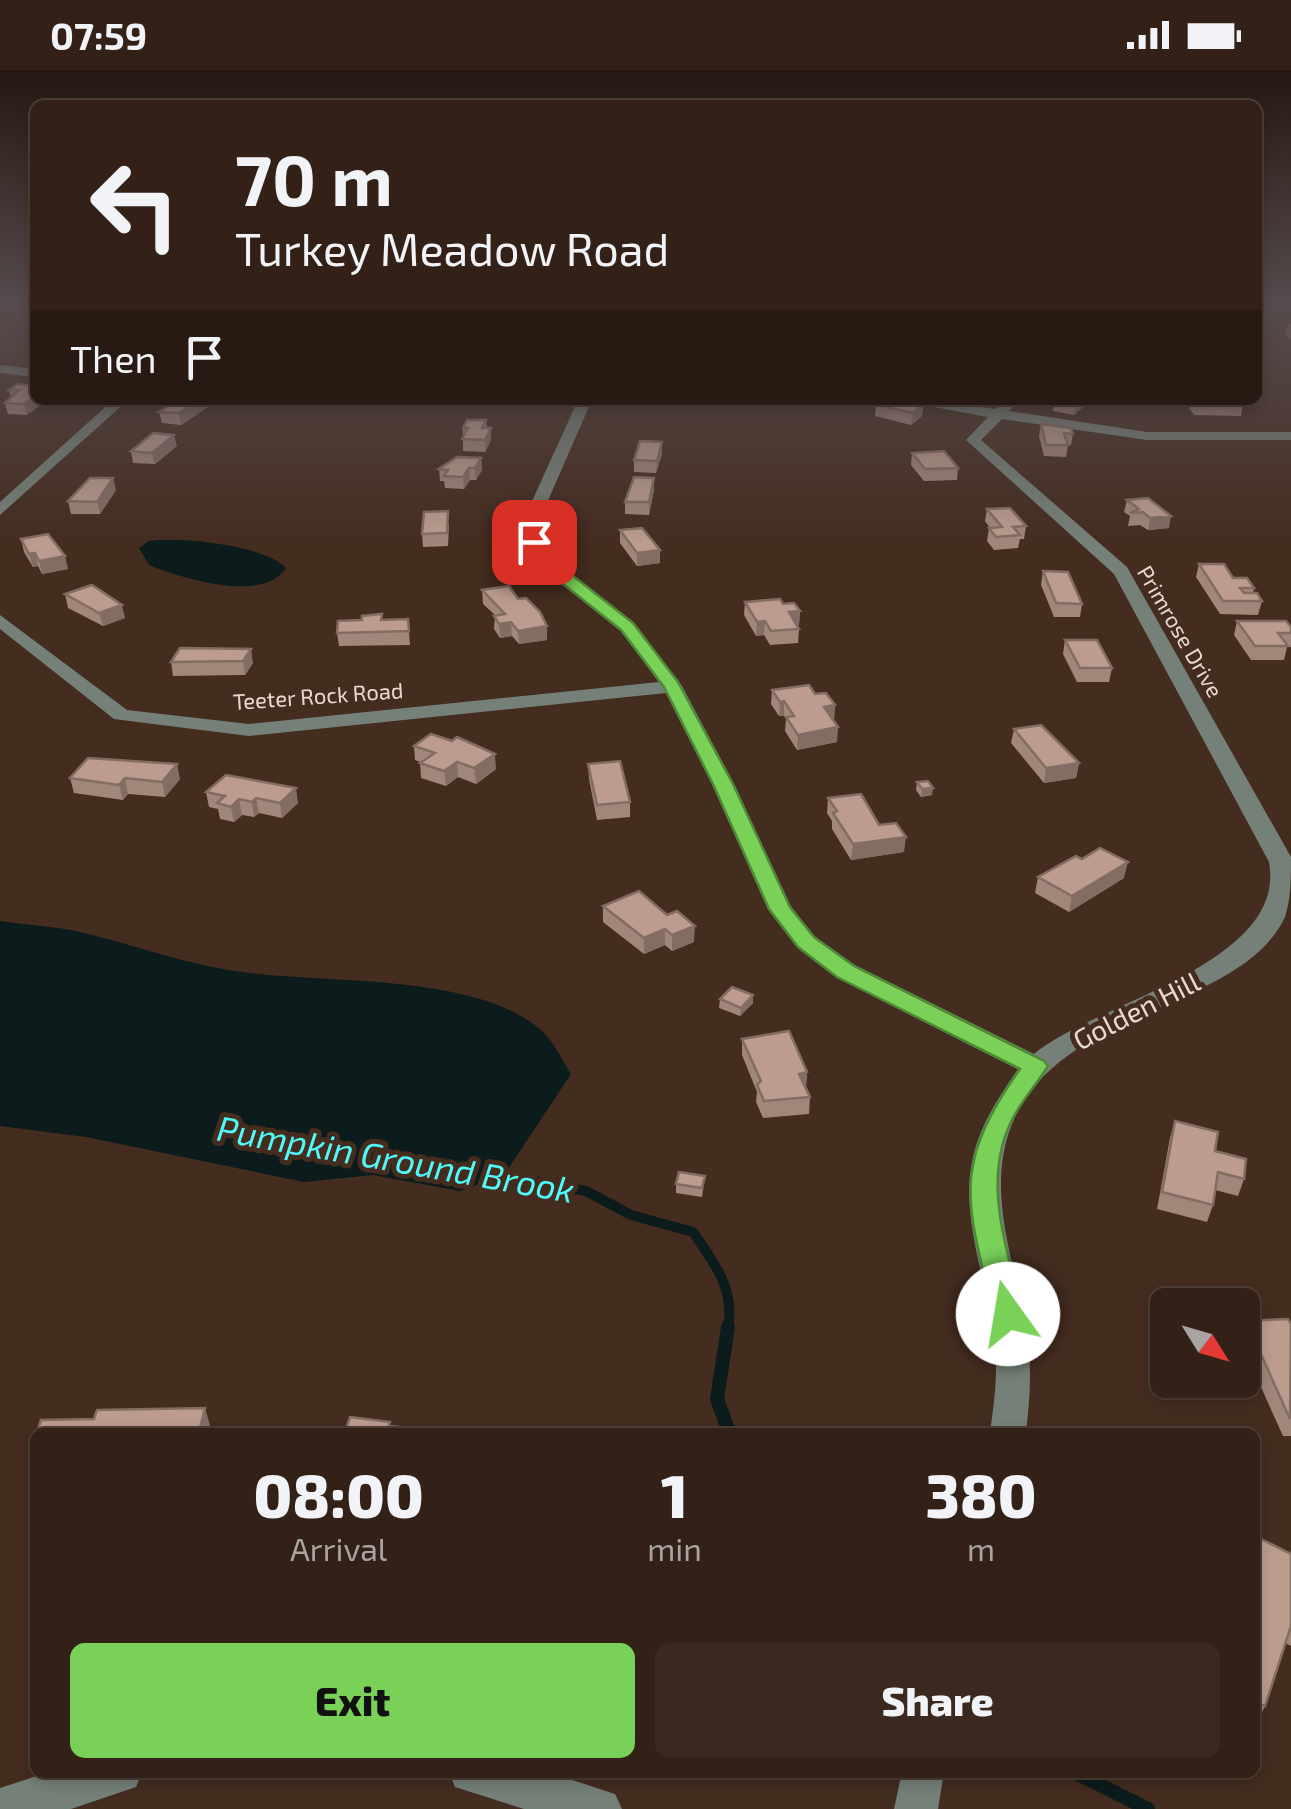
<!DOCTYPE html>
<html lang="en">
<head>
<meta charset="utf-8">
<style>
	:root { --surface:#332117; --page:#3b2920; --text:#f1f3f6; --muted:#a9a3a1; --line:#4e3e36; --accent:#79d158 }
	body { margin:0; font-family:"Exo 2",sans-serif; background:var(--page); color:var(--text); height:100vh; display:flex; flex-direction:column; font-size:38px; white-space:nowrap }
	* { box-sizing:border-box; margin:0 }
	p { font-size:32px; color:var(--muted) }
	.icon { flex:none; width:55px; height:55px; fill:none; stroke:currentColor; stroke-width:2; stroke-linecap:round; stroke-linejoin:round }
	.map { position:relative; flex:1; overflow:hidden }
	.drawer { position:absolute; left:30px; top:1358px; width:1230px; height:350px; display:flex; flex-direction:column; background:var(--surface); border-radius:15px; box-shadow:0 5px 15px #0003,0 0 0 2px var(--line) }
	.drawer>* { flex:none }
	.guide { position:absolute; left:30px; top:30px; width:1232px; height:305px; border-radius:15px; box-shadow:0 5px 15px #0003,0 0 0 2px var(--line); background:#332117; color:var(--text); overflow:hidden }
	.needle { width:65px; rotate:127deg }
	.fabs { position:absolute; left:1150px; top:1218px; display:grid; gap:20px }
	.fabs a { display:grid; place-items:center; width:110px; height:110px; border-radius:15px; background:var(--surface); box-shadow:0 5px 15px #0003,0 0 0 2px var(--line); font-size:50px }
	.pin { position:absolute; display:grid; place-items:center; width:85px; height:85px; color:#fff; margin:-42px; border-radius:20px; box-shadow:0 5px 15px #0006 }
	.me { position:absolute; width:110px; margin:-55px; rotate:347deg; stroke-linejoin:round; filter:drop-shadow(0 0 8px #0008) }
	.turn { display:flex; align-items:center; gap:35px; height:210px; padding:0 40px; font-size:45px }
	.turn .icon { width:130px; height:130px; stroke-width:2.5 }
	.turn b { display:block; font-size:70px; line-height:85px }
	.then { display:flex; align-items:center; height:95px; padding:0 40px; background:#0003; gap:20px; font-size:38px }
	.eta { display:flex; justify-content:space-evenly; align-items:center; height:170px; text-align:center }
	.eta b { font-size:60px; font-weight:800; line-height:70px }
	.button { display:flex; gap:20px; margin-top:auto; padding:20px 40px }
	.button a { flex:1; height:115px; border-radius:15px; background:var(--accent); color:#111; font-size:40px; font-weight:800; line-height:115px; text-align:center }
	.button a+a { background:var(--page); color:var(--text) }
	.status { display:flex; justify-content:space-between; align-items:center; height:70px; padding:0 50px; background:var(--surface); direction:ltr }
	.status svg { height:28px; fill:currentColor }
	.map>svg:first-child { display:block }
	.water { fill:#0c1b1b }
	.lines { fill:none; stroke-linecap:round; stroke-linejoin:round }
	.stream-far1 { stroke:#0c1b1b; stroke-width:10 }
	.stream { stroke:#0c1b1b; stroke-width:14 }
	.minor { fill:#758178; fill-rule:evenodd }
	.wall { fill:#a1867a }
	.shaded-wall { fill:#836d63 }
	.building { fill:#bb9c8e; stroke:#836d63; stroke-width:2.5 }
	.route { fill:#79d158; stroke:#4f8839; stroke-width:2.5 }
	.labels { text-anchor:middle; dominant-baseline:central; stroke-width:10; stroke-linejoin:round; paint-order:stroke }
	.far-street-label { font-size:22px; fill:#ead9d1; stroke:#442c1f }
	.street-label { font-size:28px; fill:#ead9d1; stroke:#442c1f }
	.near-water-label { font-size:35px; font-style:italic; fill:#51fafa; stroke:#442c1f }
</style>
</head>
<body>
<div class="status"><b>07:59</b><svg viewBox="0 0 49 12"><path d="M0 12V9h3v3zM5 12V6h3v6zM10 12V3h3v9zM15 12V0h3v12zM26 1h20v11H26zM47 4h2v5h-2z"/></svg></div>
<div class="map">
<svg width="1291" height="1739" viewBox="0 0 1291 1739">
	<rect width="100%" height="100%" fill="#442c1f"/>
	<g class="water">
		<path d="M149,471c32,-5 114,4 137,27 -23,36 -105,10 -137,-3l-10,-17z"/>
		<path d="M0,851c25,4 51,5 76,10 49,11 96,29 147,38 89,17 247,0 318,61 12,10 21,30 30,44l-67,101 -44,16 -87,-16 -69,7 -218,-45 -86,-11z"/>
	</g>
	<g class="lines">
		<path class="stream-far1" d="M495,1104l91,17 45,24 62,17c23,34 42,56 35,98"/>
		<g class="stream">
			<polyline points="728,1257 717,1329 729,1362"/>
			<polyline points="1074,1702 1148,1739"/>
		</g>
		<g class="minor">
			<polygon points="0,295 35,299 35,307 0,303"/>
			<polygon points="113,330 128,330 0,445 0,432"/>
			<path d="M578,330h14l-53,121 2,21 13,18 79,63 49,63 52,98 57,123 24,30 40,28 179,89c62,-52 254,-90 235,-192l-155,-288 -148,-134 22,-23 -92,-17h35l64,9 9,-9h15l-10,11 138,21h144v8h-144l-145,-21 -21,21 146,127 164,290c0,19 0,42 -6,60 -43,92 -219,90 -270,200 -33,72 1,145 12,217 5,33 3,65 -1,98h-36c5,-34 9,-66 3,-100 -8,-56 -33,-117 -20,-175 8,-34 26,-60 45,-88l-181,-92 -40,-30 -29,-38 -56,-125 -46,-91 -417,43 -135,-17 -114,-90v-14l127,95 122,14 410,-42c-13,-17 -24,-37 -39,-52 -35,-35 -92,-54 -97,-109z"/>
			<polygon points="49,1702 142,1702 136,1717 71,1739 0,1739 0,1718"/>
			<polygon points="449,1702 548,1702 615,1724 622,1739 524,1739 455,1717"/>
			<polygon points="902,1702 944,1702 938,1739 894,1739"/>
		</g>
	</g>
	<g class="wall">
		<polygon points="1258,231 1282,231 1276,240 1258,236"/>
		<polygon points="1288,254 1291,254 1291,269 1285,264"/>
		<polygon points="35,316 27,345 8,344 5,333 11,328 9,320"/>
		<polygon points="177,330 207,330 208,337 181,355 162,353 159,342"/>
		<polygon points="453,330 475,330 471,336 453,335"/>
		<polygon points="744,330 785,330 781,335 746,333 746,330"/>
		<polygon points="1054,330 1087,330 1087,333 1074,345 1053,341"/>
		<polygon points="1191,330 1240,330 1243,334 1241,346 1194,345 1189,338"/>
		<polygon points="876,335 923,335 922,346 911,355 875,346"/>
		<polygon points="486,350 487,358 491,370 485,382 463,381 463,358"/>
		<polygon points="1041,354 1073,364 1071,375 1068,375 1066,387 1044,386 1039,366"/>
		<polygon points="177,376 155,394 133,393 131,381"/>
		<polygon points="912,383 958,398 957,410 924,411 911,395"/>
		<polygon points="662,384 656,403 634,402 634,390"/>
		<polygon points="481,388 482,400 476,410 470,410 464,419 445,418 444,411 440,411 439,399"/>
		<polygon points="116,420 100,444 71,444 68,431"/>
		<polygon points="654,420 649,445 625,444 625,432"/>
		<polygon points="1127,430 1169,458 1148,460 1140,455 1128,456 1130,446 1124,442"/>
		<polygon points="987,439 1026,456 1024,469 1020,469 1018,478 994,480 987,471 989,458 990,458 985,451"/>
		<polygon points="449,454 448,476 423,477 422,464"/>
		<polygon points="620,460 660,493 637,496 620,473"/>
		<polygon points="21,469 68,499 42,504 38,496 33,497 24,482"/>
		<polygon points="1199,494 1254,518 1253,523 1262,531 1258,545 1220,544 1196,507"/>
		<polygon points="1043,501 1082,534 1080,547 1054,547 1041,515"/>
		<polygon points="482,520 518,529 547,556 547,570 519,574 512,566 500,568 494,559 495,545 483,534"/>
		<polygon points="65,524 125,548 103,556 68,538"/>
		<polygon points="745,532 783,534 800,541 799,555 797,555 799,559 798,573 770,575 764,565 756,566 744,545"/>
		<polygon points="408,549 410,575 339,576 337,563 382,550"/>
		<polygon points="1237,551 1291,557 1291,577 1287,577 1284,590 1251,590 1234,565"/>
		<polygon points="1065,570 1112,598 1109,612 1077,612 1063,584"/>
		<polygon points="180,578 253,593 245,605 173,606 171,592"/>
		<polygon points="772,620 815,624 835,635 834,650 837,672 797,680 785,661 786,649 784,646 779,646 771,634"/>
		<polygon points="1014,659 1079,693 1076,708 1044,713 1011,673"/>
		<polygon points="414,676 496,699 476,714 458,707 446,716 421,708 420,692 415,690"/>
		<polygon points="588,694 630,732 630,747 597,750 589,709"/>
		<polygon points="70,708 180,709 165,727 128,724 123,730 74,723"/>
		<polygon points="917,712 932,725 921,727 916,720"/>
		<polygon points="206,722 298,733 282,748 259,743 254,747 242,745 234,752 220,749 218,739 209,737"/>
		<polygon points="828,728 879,755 904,782 851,790 832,759 832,751 827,743"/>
		<polygon points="1038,807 1124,808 1069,842 1035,823"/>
		<polygon points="639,821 694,872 672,881 665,875 644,884 603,852 603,836"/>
		<polygon points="753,925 753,933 740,946 719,938 720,929"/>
		<polygon points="742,969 807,1002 806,1017 810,1027 809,1044 763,1048 756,1032 757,1022 742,985"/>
		<polygon points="1175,1051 1215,1081 1244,1109 1238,1126 1215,1120 1213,1135 1207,1152 1157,1139 1170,1068"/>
		<polygon points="705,1106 702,1127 676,1123 676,1114"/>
		<polygon points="1246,1251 1291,1254 1291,1366 1283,1366 1242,1275 1242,1262"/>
		<polygon points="1255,1466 1291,1484 1291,1576 1285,1573 1265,1636 1257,1653 1255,1652"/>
	</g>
	<g class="shaded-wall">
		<polygon points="35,326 35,330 48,330 27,345 24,334"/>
		<polygon points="199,330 207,330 208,337 181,355 179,343"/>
		<polygon points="1079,330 1087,330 1087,333 1074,345 1075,334"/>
		<polygon points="923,335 922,346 911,355 913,343"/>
		<polygon points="491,358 491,370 485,382 485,370"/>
		<polygon points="174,365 177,376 155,394 152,383"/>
		<polygon points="662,372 662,384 656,403 657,391"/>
		<polygon points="481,388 482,400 476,410 475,398"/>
		<polygon points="469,398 470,410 464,419 463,407"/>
		<polygon points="113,408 116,420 100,444 97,432"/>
		<polygon points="654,408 654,420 649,445 649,432"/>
		<polygon points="1171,446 1169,458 1148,460 1150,448"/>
		<polygon points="660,480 660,493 637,496 637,483"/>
		<polygon points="35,483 38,496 33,497 29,484"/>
		<polygon points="65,486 68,499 42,504 39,491"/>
		<polygon points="122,535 125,548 103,556 99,543"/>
		<polygon points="800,541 799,555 788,556 789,542"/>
		<polygon points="765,551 764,565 756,566 757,552"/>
		<polygon points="511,552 512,566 500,568 499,554"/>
		<polygon points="547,556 547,570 519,574 518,561"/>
		<polygon points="251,579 253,593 245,605 243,591"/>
		<polygon points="784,631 784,646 779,646 780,632"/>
		<polygon points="835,635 834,650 824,637"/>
		<polygon points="838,657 837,672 797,680 798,665"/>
		<polygon points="495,684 496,699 476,714 474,698"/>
		<polygon points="457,692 458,707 446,716 444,701"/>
		<polygon points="1079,693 1076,708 1044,713 1046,698"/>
		<polygon points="177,694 180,709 165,727 162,712"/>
		<polygon points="125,708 128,724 123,730 119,715"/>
		<polygon points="296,718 298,733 282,748 280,733"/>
		<polygon points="933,718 932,725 921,727 922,719"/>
		<polygon points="256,728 259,743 254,747 252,732"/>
		<polygon points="239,729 242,745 234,752 231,737"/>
		<polygon points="906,767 904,782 851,790 853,774"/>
		<polygon points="1128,792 1124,808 1069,842 1072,826"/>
		<polygon points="695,856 694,872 672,881 672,865"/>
		<polygon points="665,859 665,875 644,884 644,868"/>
		<polygon points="753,925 753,933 740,946 741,938"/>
		<polygon points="807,1002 806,1019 799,1004"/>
		<polygon points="205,1338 210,1355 208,1362 199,1362"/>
	</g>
	<g class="building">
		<polygon points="18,314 35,316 35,326 24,334 5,333 19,320 9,320"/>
		<polygon points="177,330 199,330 179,343 159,342"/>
		<polygon points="883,330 892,330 923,335 913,343 876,335"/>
		<polygon points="1055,330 1079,330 1075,334"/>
		<polygon points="1193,330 1240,330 1243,334 1196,334"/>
		<polygon points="467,350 486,350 482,358 491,358 485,370 462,369 468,358 463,358"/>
		<polygon points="1041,354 1071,358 1073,364 1064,363 1068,375 1046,375"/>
		<polygon points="153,363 174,365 152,383 131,381"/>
		<polygon points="640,371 662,372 657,391 634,390"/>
		<polygon points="944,381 958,398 925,399 912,383"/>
		<polygon points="457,387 481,388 475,398 469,398 463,407 444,406 448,400 439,399"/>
		<polygon points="634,407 654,408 649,432 625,432"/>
		<polygon points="90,408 113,408 97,432 68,431"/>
		<polygon points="1148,428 1171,446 1150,448 1143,442 1130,443 1139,439 1127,430"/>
		<polygon points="1010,438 1026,456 1013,457 1020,465 996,467 989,458 1002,457 987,439"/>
		<polygon points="448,441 447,463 422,464 424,442"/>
		<polygon points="642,458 660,480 637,483 620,460"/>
		<polygon points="48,464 65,486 39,491 35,483 29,484 21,469"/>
		<polygon points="1199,494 1224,494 1233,508 1247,508 1254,518 1240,518 1244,523 1257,523 1262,531 1223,531"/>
		<polygon points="1043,501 1068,502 1082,534 1056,533"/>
		<polygon points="92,515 122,535 99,543 65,524"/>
		<polygon points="509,516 518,529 526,528 540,542 547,556 518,561 511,552 499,554 494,546 505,544 482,520"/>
		<polygon points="780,529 783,534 794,533 800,541 789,542 799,559 771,561 765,551 757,552 745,532"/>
		<polygon points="382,544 381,550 408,549 409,561 337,563 338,551 362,550 362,546"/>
		<polygon points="1237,551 1286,551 1291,557 1291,563 1278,563 1288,576 1255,576"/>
		<polygon points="1065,570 1097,570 1112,598 1080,598"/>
		<polygon points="180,578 251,579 243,591 171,592"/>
		<polygon points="809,615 815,624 826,623 835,635 824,637 838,657 798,665 786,647 794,646 784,631 780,632 772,620"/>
		<polygon points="1041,655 1079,693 1046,698 1014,659"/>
		<polygon points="431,664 452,671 457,667 495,684 474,698 457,692 444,701 420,693 435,683 414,676"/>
		<polygon points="88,688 177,694 162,712 125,708 119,715 70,708"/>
		<polygon points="620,691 630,732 597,735 588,694"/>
		<polygon points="226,705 296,718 280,733 256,728 252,732 239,729 231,737 217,733 225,726 206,722"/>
		<polygon points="928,711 933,718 922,719 917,712"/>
		<polygon points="861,724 879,755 896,753 906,767 853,774 833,743 837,741 828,728"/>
		<polygon points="1100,778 1128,792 1072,826 1038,807 1076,786 1082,789"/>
		<polygon points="639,821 667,845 677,841 695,856 672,865 665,859 644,868 603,836"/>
		<polygon points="732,917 753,925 741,938 720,929"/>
		<polygon points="789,961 807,1002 799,1004 810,1027 764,1031 757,1015 761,1011 742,969"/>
		<polygon points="1175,1051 1218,1062 1215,1081 1246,1089 1244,1109 1218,1102 1213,1135 1162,1122"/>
		<polygon points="679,1102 705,1106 702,1118 676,1114"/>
		<polygon points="1288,1249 1291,1254 1290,1349 1246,1251"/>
		<polygon points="205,1338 199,1362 37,1362 41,1350 94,1349 97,1340"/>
		<polygon points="350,1347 390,1352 389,1356 452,1362 345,1362"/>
		<polygon points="1255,1466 1291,1484 1291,1556 1265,1636 1255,1631"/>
	</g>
	<linearGradient id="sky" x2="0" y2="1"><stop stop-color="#251811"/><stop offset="0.49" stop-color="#564b4d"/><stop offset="1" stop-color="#564b4d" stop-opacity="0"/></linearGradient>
	<rect width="1291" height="475" fill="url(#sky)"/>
	<path class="route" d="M528,469h11l15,22 79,62 45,59 55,102 57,123 24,30 40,29 190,95 4,5c-11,18 -26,34 -35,52 -33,62 -5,133 10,196l-4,8 -11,3 -10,-3 -5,-8c-25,-112 -44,-145 27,-245l-183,-92 -39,-30 -29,-38 -56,-125 -49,-97 -43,-57 -78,-62 -17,-26z"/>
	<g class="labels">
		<g class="far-street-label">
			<text transform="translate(1181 561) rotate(60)">Primrose Drive</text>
			<text transform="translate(318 625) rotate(-4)">Teeter Rock Road</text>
		</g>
		<g class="street-label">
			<text transform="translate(1136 940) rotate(-27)">Golden Hill</text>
		</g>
		<g class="near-water-label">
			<text transform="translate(396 1088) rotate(10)">Pumpkin Ground Brook</text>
		</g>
	</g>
</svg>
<div class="fabs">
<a><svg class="needle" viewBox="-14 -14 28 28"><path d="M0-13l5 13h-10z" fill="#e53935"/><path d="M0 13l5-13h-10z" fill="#a9a3a1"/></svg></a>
</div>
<div class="pin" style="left:534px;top:472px;background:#d93025"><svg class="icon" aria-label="arrive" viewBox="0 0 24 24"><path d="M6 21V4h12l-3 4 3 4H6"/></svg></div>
<svg class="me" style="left:1008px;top:1244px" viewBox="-20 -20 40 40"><circle r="19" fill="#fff"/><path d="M0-13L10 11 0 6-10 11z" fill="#79d158"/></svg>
<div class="guide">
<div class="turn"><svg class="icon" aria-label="left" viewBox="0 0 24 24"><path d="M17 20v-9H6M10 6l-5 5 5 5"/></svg><div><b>70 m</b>Turkey Meadow Road</div></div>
<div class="then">Then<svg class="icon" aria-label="arrive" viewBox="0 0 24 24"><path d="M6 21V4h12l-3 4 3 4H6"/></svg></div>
</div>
<section class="drawer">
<div class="eta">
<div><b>08:00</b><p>Arrival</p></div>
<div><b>1</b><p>min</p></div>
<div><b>380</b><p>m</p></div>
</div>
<div class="button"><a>Exit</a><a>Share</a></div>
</section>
</div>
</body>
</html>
